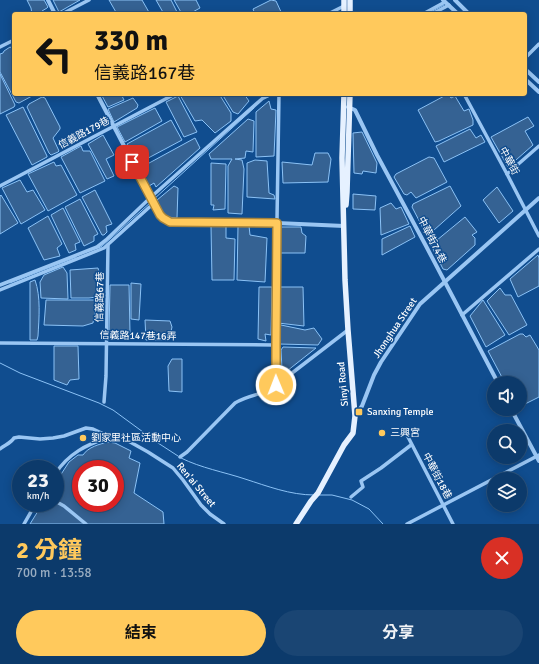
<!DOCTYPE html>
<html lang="zh-TW">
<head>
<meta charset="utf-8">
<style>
	:root { --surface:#0c3a6b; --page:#1a4573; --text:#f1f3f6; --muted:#9aadc1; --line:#2c547e; --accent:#ffc95c }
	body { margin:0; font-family:Signika,"Noto Sans TC",sans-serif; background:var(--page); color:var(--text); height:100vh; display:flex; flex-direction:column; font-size:15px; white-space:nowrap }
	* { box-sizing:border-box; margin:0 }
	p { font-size:13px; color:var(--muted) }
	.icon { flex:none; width:22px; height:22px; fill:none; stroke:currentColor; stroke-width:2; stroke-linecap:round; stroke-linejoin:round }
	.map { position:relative; height:524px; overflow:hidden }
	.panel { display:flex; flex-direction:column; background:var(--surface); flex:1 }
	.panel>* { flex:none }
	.guide { position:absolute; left:12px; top:12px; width:515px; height:84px; border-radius:4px; box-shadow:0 2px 10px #0003,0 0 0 1px var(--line); background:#ffc95c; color:#111; overflow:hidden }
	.buttons { position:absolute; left:487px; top:376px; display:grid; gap:8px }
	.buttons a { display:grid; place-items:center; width:40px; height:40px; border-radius:50%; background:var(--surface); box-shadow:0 2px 10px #0003,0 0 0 1px var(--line); font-size:20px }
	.speed { position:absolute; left:12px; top:460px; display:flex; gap:8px; font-size:20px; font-weight:700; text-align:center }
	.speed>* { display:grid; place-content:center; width:52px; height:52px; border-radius:50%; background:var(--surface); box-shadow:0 2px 10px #0003,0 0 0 1px var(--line); line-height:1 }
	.speed small { font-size:10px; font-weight:400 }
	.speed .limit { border:6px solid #d22; background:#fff; color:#111 }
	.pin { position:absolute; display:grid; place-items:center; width:34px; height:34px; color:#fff; margin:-17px; border-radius:8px; box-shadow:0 2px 6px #0006 }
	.me { position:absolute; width:44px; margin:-22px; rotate:359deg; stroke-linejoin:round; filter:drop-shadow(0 0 3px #0008) }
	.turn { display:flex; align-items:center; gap:14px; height:84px; padding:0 16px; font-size:18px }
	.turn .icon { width:52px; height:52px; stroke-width:2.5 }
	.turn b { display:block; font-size:28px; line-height:34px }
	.round { display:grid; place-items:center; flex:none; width:42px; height:42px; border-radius:21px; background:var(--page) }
	.overview { display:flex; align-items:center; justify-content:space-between; height:68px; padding:0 16px }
	h1 { font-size:24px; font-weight:700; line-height:30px; color:var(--accent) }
	.action { display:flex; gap:8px; margin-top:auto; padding:8px 16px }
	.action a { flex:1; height:46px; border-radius:24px; background:var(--accent); color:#111; font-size:16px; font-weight:700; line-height:46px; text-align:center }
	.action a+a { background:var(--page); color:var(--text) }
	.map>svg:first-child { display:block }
	.water { fill:#356293; stroke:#8bc2f6; fill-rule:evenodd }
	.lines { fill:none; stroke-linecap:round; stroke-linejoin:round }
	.stream { stroke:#8bc2f6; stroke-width:1 }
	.minor { stroke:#9ac6f3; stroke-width:3.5 }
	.tertiary { stroke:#9ac6f3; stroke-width:4 }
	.primary { stroke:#e6f1ff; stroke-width:5.5 }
	.route-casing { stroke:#a6833c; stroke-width:10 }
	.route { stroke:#ffc95c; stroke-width:7 }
	.poi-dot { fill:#ffc95c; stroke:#104d8f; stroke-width:1.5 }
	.labels { text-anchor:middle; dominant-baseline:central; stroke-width:3; stroke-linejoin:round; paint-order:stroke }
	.street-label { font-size:10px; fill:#fff; stroke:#104d8f }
	.poi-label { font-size:10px; fill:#fff; stroke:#104d8f; text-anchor:start }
</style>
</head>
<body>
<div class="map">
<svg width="539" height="524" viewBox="0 0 539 524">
	<rect width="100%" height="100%" fill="#104d8f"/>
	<g class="water">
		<polygon points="27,0 44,0 48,7 47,8 42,11 43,14 32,14 31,8"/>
		<polygon points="53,0 80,0 59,12"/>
		<polygon points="109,0 142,0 150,14 140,14 138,11 139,14 117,14"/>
		<polygon points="156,0 171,0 178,14 164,14"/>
		<polygon points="174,0 196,0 200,8 189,14 182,14"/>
		<polygon points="271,0 276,1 282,14 255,14 253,9"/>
		<polygon points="10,47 12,48 14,53 14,94 35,94 32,96 19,103 16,102 0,72 0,54 3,53 4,51"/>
		<polygon points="0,74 15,105 14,107 0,114"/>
		<polygon points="101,94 121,94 124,100 108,107"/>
		<polygon points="181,94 219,94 231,113 231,121 215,133 202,120 195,121 180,95"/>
		<polygon points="222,94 244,94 249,101 238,114 233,112"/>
		<polygon points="448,94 451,98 455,96 464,111 469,109 473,120 473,125 439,141 435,142 418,110"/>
		<polygon points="178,96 197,132 184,137 166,102"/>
		<polygon points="42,97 45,98 60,127 60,129 53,138 59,151 58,152 51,155 49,153 27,107 29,104"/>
		<polygon points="133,98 138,105 137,108 114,122 108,109"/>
		<polygon points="269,101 271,109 276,110 274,156 256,157 256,112"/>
		<polygon points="23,107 47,156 47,157 32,165 6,115"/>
		<polygon points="155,108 162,121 125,142 117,127"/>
		<polygon points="528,117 534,126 525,131 533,145 508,167 491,137"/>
		<polygon points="248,119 254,121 253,152 246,151 245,158 235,159 242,160 244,169 242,214 228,213 228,166 232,159 211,159 209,154"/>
		<polygon points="171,120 182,140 137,164 127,144"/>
		<polygon points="470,129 476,138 481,135 485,142 444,162 436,146"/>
		<polygon points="362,132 377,163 376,173 363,171 362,174 354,173 353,133"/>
		<polygon points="103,135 114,155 106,159 114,176 107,179 88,144"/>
		<polygon points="195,138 200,148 156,187 154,183 149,186 140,168"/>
		<polygon points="81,146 83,151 90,151 105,181 80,193 61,157"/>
		<polygon points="315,153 328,153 331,159 328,182 283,183 282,162 312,165"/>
		<polygon points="429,157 434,158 447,182 416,198 411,192 407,195 404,194 394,177 396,174"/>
		<polygon points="255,160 267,161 269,193 274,195 275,199 247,197 247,163"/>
		<polygon points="54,162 56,166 61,165 77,195 48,211 28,174"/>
		<polygon points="211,163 226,164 225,209 213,210 214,205 211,205"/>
		<polygon points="20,180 27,192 33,190 45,210 21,224 2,188"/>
		<polygon points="174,186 178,188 177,218 167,217 163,214 157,200"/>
		<polygon points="450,186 461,206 434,230 430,227 424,230 412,207 413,204"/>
		<polygon points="497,187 513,211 499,223 483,200"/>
		<polygon points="95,190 112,224 106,226 107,232 104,235 102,235 82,197"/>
		<polygon points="353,194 376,196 375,210 353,209"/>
		<polygon points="1,195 18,223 0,234 0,196"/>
		<polygon points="80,199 98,234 94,236 94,241 84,246 65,207"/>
		<polygon points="391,203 396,209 401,207 409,224 381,235 380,208"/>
		<polygon points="63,208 80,242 75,244 76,250 69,253 51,215"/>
		<polygon points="48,216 62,244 57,248 60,256 44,260 28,228"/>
		<polygon points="465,217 477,232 472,235 475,238 475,245 447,270 443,269 431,245"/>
		<polygon points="226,225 226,238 235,239 234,280 212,280 211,226"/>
		<polygon points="238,226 249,226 250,235 267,238 265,282 237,280"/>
		<polygon points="410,226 415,237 382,255 382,239"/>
		<polygon points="280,227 301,227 302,233 306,236 305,253 280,253"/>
		<polygon points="538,255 539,258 539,286 518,297 510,279"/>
		<polygon points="63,267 67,273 68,299 41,298 40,282 44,275"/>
		<path d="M98,268c2,6 3,24 -2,29l-7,1h-18l-1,-28z"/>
		<path d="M35,280c6,17 4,38 3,56l-1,4h-7v-58z"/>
		<polygon points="131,283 141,284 139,320 131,319"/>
		<polygon points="110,285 129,285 130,333 109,333"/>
		<polygon points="259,287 272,287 271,335 265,334 266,341 258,339"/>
		<polygon points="279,287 303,287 304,326 278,323"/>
		<polygon points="500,288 505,295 511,295 527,325 509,335 487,301"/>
		<polygon points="46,300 97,300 93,323 83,326 44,325"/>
		<polygon points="483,300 505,335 486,347 470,316"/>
		<polygon points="145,320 170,321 172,327 169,340 146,340"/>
		<polygon points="281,325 305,330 314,328 322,339 318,345 279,344 278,328"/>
		<polygon points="520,334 523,334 526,337 530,335 539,350 539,397 521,406 520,406 520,383 505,383 488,351"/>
		<polygon points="54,346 78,346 79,379 70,380 67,385 54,380"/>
		<polygon points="283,347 316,348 287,371 282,369 281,350"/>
		<polygon points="172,359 182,359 182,392 169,391 168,366"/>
		<path d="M108,442l7,1 16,8 -2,7 11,5 -6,30 29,19 1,12h-134l13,-21h12v-19l3,-5 11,-17 9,-7h5c5,-8 17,-11 25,-13zM81,469h34v34h-34z"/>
	</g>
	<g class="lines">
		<g class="stream">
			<polyline points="427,14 444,5"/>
			<polyline points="264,99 275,94"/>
			<polyline points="153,200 254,108"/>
			<polyline points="98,248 101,247 151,202"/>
			<polyline points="10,283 76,257"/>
			<polyline points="0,363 20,373 99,403 113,410 158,443 178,456"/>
			<path d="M181,458c20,10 43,14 64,21 22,7 45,16 69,16"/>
			<polyline points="319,495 332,495 352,500 369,509 383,524"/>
		</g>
		<g class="minor">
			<polyline points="62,14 89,0"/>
			<polyline points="328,14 344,6"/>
			<polyline points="423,14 445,2"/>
			<polyline points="432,14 449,5"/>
			<polyline points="0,47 14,40"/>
			<polyline points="525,58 539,44"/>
			<polyline points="464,94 507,174 539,236"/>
			<polyline points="507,174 539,146"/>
			<polyline points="0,186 175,94"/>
			<polyline points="0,285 97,247 106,240 151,197 263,98 270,94"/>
			<polyline points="0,290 104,248 154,203"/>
			<polyline points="462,315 539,249"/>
			<path d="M0,343c92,0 184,2 275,2"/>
			<polyline points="276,385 275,345 279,94"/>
			<polyline points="104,402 106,376 108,245"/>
			<polyline points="407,435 453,524"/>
			<path d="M0,449c5,-4 11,-6 14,-11l5,-1 21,2 13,-1 11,-2 22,-8 7,1 17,8 13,1 25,14 25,16 10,12 18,25 9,9 14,10"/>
			<path d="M180,457l7,-5 48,-49c11,-7 23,-8 35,-13l78,-60"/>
			<path d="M55,474c14,-21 31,-29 54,-37"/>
			<polyline points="351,497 363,487 361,481 381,468 411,445"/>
			<polyline points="55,501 64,506 86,524"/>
			<polyline points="24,524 36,503"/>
			<polyline points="407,524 539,455"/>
		</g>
		<g class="tertiary">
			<polyline points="48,0 55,14"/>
			<polyline points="443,0 458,14"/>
			<polyline points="455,0 469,14"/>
			<polyline points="525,69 539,82"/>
			<polyline points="525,79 539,92"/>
			<polyline points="97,94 160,215 163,218 170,222 277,223 344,226"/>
			<polyline points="348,107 355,110 377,155 426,246 498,383"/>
			<polyline points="511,409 539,461"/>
			<polyline points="355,416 362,406 374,375 381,362 420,304 539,198"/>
		</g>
		<g class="primary">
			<polyline points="344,0 344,14"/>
			<polyline points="350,0 350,14"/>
			<polyline points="346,205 347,192 350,94"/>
			<polyline points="296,524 311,501 318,493 344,445 353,433 355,416 348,330 345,280 342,158 344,94"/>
		</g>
	</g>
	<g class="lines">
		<g class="route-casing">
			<polyline id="route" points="132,162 160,215 163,218 170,222 277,223 276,345 276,385"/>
		</g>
		<use href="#route" class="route"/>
	</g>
	<g class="poi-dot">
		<rect x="355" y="408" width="8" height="8" rx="2"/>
		<circle cx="382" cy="433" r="4"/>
		<circle cx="83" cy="438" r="4"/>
	</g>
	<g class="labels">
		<g class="street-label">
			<text transform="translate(84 133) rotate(-28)">信義路179巷</text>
			<text transform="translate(509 161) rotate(62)">中華街</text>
			<text transform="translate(432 240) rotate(63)">中華街74巷</text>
			<text transform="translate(100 297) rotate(-89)">信義路67巷</text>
			<text transform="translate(395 328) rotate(-56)">Jhonghua Street</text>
			<text transform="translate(138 336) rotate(1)">信義路147巷16弄</text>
			<text transform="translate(343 384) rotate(-95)">Sinyi Road</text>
			<text transform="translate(437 476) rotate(62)">中華街18巷</text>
			<text transform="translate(196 485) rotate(50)">Ren'ai Street</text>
		</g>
		<g class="poi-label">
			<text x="367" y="412">Sanxing Temple</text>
			<text x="390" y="433">三興宮</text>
			<text x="91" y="438">劉家里社區活動中心</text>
		</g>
	</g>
</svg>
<div class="buttons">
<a><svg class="icon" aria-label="sound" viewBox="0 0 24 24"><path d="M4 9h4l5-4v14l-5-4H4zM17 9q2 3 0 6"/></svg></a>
<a><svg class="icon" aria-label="search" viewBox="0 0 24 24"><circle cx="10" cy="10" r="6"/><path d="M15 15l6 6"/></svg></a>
<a><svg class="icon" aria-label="layers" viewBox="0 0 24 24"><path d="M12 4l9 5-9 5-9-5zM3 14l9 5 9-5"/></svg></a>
</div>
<div class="speed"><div>23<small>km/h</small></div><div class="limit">30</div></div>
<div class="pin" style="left:132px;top:162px;background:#d93025"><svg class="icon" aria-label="arrive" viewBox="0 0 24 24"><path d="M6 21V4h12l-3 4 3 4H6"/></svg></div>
<svg class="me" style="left:276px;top:385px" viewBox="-20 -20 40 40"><circle r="17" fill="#ffc95c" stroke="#fff" stroke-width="3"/><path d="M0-11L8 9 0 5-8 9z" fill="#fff"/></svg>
<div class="guide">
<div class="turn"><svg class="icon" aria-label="left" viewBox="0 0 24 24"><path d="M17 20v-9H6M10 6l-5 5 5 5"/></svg><div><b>330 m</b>信義路167巷</div></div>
</div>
</div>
<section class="panel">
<div class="overview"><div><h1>2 分鐘</h1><p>700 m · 13:58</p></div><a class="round" style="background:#d93025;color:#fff"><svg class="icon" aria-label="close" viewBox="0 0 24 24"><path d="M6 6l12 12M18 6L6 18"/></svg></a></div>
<div class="action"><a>結束</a><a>分享</a></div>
</section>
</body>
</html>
